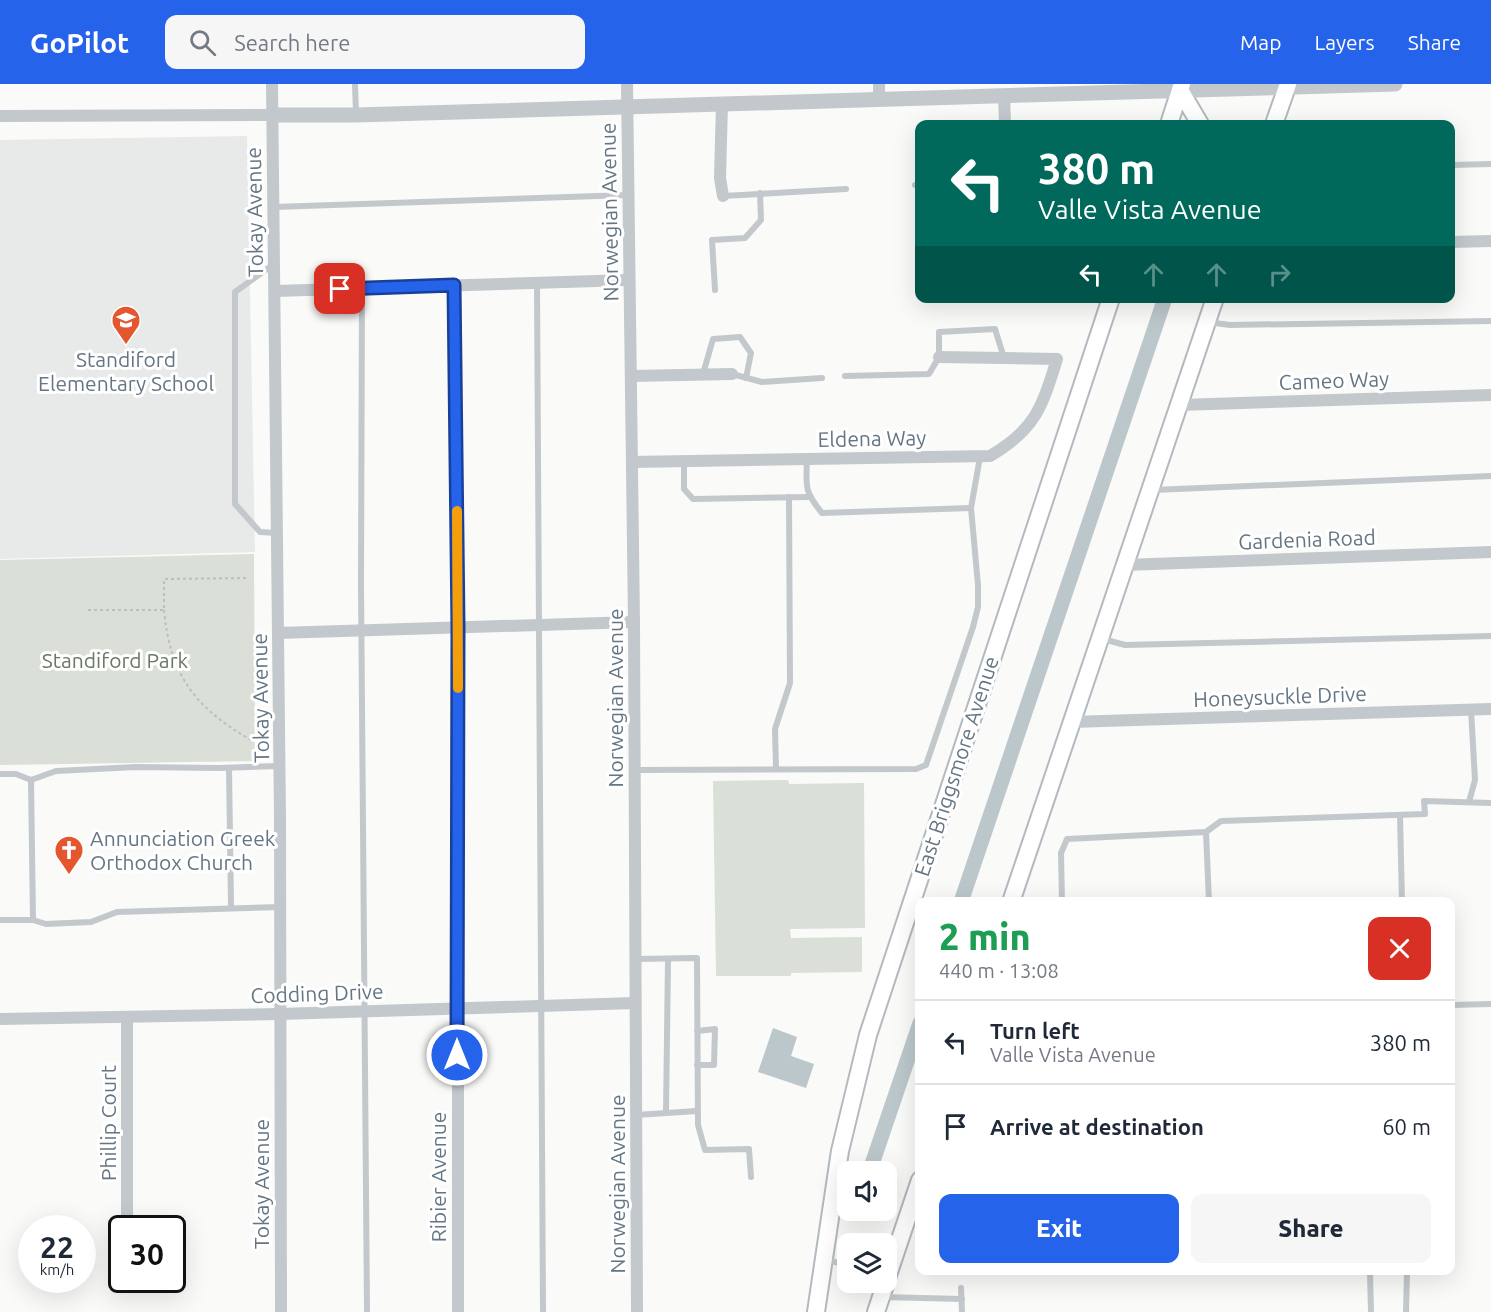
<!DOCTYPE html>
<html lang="en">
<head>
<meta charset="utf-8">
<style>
	:root { --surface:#fff; --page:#f6f6f7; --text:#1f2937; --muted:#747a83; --line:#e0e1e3; --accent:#2563eb }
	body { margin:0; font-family:Ubuntu,sans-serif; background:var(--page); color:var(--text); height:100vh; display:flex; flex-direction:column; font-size:22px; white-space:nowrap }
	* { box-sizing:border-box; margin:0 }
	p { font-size:20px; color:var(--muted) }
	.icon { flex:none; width:33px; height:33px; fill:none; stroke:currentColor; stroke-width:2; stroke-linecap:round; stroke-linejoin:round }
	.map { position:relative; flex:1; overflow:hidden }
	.sheet { position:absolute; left:915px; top:813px; width:540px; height:378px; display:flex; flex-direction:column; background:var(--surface); border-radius:12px; box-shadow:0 6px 24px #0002 }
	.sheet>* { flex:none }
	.banner { position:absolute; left:915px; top:36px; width:540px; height:183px; border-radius:12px; box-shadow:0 6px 24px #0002; background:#00695c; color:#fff; overflow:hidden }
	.buttons { position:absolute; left:837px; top:1077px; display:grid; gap:12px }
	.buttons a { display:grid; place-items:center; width:60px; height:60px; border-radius:12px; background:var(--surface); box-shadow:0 6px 24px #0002; font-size:30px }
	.speed { position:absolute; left:18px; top:1131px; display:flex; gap:12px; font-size:30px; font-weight:700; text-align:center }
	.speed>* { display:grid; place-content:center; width:78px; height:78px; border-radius:50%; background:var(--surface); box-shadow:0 6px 24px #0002; line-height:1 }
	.speed small { font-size:15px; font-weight:400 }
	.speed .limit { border:3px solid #111; border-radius:9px; background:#fff; color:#111 }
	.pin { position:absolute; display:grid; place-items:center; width:51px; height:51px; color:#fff; margin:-26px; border-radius:12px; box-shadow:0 3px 9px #0006 }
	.me { position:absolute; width:66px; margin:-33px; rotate:0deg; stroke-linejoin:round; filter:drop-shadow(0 0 4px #0008) }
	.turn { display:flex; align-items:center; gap:21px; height:126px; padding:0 24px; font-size:27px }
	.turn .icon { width:78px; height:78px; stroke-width:2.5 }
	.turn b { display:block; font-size:42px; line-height:51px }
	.lanes { display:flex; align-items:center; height:57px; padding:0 24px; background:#0003; justify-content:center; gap:30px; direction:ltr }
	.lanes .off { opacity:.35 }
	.round { display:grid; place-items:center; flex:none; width:63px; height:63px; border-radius:12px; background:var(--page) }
	.headline { display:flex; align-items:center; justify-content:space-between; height:102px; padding:0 24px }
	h1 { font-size:36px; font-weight:800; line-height:45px; color:#1e9e55 }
	.action { display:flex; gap:12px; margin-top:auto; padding:12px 24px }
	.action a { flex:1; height:69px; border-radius:12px; background:var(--accent); color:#fff; font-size:24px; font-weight:800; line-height:69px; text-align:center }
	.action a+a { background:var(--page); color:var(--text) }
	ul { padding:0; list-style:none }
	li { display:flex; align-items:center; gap:18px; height:84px; padding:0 24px; border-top:2px solid var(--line) }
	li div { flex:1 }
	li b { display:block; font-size:22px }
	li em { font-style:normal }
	header { display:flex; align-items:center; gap:36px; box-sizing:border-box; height:84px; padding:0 30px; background:var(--accent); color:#fff }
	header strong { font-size:28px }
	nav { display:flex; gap:33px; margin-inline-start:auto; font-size:21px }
	.search { width:420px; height:54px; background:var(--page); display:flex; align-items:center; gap:15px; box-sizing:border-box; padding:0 21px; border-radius:12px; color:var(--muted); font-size:22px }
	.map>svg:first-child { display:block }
	.built { fill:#e8e9e9 }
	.green { fill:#dadfd7 }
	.water { fill:#bbc7cb }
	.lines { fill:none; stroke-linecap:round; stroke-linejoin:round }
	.canal { stroke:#bbc7cb; stroke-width:15 }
	.secondary-casing { stroke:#b3babf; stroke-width:20 }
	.path { stroke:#bbbfc2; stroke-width:2; stroke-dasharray:3 3; stroke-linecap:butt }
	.service { stroke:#c3c8cc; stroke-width:6 }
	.minor { stroke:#c3c8cc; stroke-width:12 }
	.tertiary { stroke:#c3c8cc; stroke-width:15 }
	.secondary { stroke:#fff; stroke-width:16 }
	.route-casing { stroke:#184099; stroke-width:15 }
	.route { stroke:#2563eb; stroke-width:10 }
	.slow { stroke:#f59e0b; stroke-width:10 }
	.labels { text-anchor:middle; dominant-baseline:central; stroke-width:6; stroke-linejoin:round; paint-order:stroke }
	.street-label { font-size:21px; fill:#657683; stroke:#fff }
	.poi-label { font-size:21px; fill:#657683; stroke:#fff }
	.park-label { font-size:21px; fill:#687a64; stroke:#fff }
</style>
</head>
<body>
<header>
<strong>GoPilot</strong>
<div class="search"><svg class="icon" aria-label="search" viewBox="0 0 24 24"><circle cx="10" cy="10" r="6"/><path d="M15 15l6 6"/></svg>Search here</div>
<nav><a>Map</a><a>Layers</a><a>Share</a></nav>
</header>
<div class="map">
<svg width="1491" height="1228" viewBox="0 0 1491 1228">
	<rect width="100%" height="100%" fill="#fafaf8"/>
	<polygon class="built" points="247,52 255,468 0,475 0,56"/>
	<g class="green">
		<polygon points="254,470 255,677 0,681 0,476"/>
		<polygon points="788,696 789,700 864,699 865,844 790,845 791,854 862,853 862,888 791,889 791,892 716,892 713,697"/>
	</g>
	<polygon class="water" points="773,944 797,953 791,972 814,980 806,1004 758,988"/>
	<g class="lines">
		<g class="canal">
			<polyline points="961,818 1165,214"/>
			<polyline points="870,1086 920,939"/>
		</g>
		<g class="secondary-casing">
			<g id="secondary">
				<polyline points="1180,6 1200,40"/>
				<polyline points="1169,40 1182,0"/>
				<polyline points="1274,40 1288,0"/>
				<polyline points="1011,818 1215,214"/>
				<polyline points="886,1197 920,1096"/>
				<polyline points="816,1228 840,1067 868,951 1111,214"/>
				<polyline points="876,1228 886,1198"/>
			</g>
		</g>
		<g class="path">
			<polyline points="88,526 164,526 164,495 249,494"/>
			<path d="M164,526c6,65 31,98 87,130"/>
		</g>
		<g class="service">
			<polyline points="355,0 356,29"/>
			<polyline points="1450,81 1491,80"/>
			<polyline points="915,101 920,101"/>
			<polyline points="723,112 846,105"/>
			<polyline points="274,123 628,111"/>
			<polyline points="274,180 235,208 235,420 260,448 277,449"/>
			<polyline points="537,199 543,1228"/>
			<polyline points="362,205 361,500 367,1228"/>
			<polyline points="715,206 712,156 745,154 761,136 760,109"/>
			<polyline points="1207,238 1230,241 1491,237"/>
			<polyline points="703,290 713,255 740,253 751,269 746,294"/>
			<polyline points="732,290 762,298 822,294"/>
			<polyline points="845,292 929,290 939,273 939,248 995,245 1004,274"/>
			<path d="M807,375c-1,28 -3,32 15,54l149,-5"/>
			<polyline points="684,377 684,405 693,415 808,413"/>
			<polyline points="1153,406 1491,392"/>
			<polyline points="1103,555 1125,561 1491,552"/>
			<polyline points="229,684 231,823"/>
			<polyline points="776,684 775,645 790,599 789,413"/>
			<polyline points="635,686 916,685 926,681 973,543 978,523 978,501 971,424 980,373"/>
			<polyline points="0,690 16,690 31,696 56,687 136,683 219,684 280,682"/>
			<polyline points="31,696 33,836"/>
			<polyline points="1469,718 1475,696 1471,626"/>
			<polyline points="1400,731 1402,818"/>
			<polyline points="1206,748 1209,818"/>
			<polyline points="1062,818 1061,769 1067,755 1206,748 1221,737 1425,730 1424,717 1491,719"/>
			<polyline points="0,836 33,836 46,840 91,838 117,828 280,823"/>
			<polyline points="636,875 697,874 698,1041 705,1066 749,1065 751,1093"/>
			<polyline points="1450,921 1491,920"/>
			<polyline points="697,947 715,945 714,981 697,981"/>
			<polyline points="666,1029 668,876"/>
			<polyline points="636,1031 697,1027"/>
			<polyline points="825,1175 848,1182"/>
			<polyline points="1370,1189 1371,1228"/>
			<polyline points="961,1204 962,1228"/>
			<polyline points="882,1213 962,1215"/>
			<polyline points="1406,1228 1407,1188"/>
		</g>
		<g class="minor">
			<polyline points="272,0 280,734 281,1228"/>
			<polyline points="627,0 634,538 637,1228"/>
			<polyline points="879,0 879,15"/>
			<polyline points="1004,11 1005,40"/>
			<polyline points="722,20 720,94 723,112"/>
			<polyline points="0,32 272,31"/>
			<polyline points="1450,158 1491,157"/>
			<polyline points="454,201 458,543 458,1228"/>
			<polyline points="275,207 629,196"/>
			<polyline points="631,292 732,290"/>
			<polyline points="1179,321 1491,311"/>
			<path d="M632,378l358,-6c46,-27 52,-49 67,-97l-118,-2"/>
			<polyline points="1124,481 1491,468"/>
			<polyline points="278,549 634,538"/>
			<polyline points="1071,638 1491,625"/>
			<polyline points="0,935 280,930 635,919"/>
			<polyline points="127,1144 127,933"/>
		</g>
		<polyline class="tertiary" points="272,31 356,31 1395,0"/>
		<use href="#secondary" class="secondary"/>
	</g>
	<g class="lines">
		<g class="route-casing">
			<polyline id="route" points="340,205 454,201 458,543 457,971"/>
		</g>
		<use href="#route" class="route"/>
		<polyline class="slow" points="457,427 458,604"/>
	</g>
	<defs>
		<g id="school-pin" transform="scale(1.5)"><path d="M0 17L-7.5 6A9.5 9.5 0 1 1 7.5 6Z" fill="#e4572e" stroke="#fff"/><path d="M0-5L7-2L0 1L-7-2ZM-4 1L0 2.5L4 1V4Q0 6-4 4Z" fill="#fff"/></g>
		<g id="church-pin" transform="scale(1.5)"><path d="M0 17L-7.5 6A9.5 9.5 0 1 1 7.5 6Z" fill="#e4572e" stroke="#fff"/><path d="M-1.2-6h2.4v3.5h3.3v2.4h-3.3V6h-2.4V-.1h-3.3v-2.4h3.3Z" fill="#fff"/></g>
	</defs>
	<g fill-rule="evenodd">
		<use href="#school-pin" x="126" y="236"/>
		<use href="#church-pin" x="69" y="766"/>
	</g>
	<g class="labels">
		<g class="street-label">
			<text transform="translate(254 128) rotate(-91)">Tokay Avenue</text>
			<text transform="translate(609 128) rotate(-91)">Norwegian Avenue</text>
			<text transform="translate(1334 296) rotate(-2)">Cameo Way</text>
			<text transform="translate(872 354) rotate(-1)">Eldena Way</text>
			<text transform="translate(1307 455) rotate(-2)">Gardenia Road</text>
			<text transform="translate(1280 612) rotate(-2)">Honeysuckle Drive</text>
			<text transform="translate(260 614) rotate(-91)">Tokay Avenue</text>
			<text transform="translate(615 614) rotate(-90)">Norwegian Avenue</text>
			<text transform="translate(956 682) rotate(-72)">East Briggsmore Avenue</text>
			<text transform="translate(317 909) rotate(-2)">Codding Drive</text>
			<text transform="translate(108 1039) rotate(-90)">Phillip Court</text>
			<text transform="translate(438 1093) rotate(-90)">Ribier Avenue</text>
			<text transform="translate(261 1100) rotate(-90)">Tokay Avenue</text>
			<text transform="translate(617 1100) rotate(-90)">Norwegian Avenue</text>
		</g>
		<g class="poi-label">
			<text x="126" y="275">Standiford<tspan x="126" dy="24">Elementary School</tspan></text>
			<text x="90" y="754" text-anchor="start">Annunciation Greek<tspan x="90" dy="24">Orthodox Church</tspan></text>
		</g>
		<g class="park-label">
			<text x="115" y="576">Standiford Park</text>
		</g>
	</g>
</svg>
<div class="buttons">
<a><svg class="icon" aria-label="sound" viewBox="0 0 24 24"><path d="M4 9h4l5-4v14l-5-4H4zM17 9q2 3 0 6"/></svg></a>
<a><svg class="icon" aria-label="layers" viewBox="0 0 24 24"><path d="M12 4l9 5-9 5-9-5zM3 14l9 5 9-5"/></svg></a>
</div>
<div class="speed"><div>22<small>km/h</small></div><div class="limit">30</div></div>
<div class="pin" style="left:340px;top:205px;background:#d93025"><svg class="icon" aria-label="arrive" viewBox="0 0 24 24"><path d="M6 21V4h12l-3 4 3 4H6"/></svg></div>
<svg class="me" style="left:457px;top:971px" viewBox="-20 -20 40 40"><circle r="17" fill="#2563eb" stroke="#fff" stroke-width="3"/><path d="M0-11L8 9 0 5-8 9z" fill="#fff"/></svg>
<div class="banner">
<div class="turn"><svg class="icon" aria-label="left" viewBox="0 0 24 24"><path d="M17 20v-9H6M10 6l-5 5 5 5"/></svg><div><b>380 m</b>Valle Vista Avenue</div></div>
<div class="lanes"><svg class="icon" aria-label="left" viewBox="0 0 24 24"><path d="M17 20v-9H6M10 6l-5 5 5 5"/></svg><svg class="icon off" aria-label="ahead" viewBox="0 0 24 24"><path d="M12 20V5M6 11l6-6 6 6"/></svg><svg class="icon off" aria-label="ahead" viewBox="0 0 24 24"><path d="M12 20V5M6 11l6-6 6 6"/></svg><svg class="icon off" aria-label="right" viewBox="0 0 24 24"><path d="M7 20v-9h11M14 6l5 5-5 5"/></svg></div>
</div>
<section class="sheet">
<div class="headline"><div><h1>2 min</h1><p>440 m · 13:08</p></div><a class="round" style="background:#d93025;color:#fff"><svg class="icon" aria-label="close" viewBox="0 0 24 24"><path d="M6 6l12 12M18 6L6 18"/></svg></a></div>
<ul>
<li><svg class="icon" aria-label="left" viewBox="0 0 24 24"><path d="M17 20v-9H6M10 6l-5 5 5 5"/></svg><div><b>Turn left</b><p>Valle Vista Avenue</p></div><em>380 m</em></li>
<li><svg class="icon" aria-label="arrive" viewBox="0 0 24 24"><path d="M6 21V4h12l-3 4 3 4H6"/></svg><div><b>Arrive at destination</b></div><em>60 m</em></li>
</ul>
<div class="action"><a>Exit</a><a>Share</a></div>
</section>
</div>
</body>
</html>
